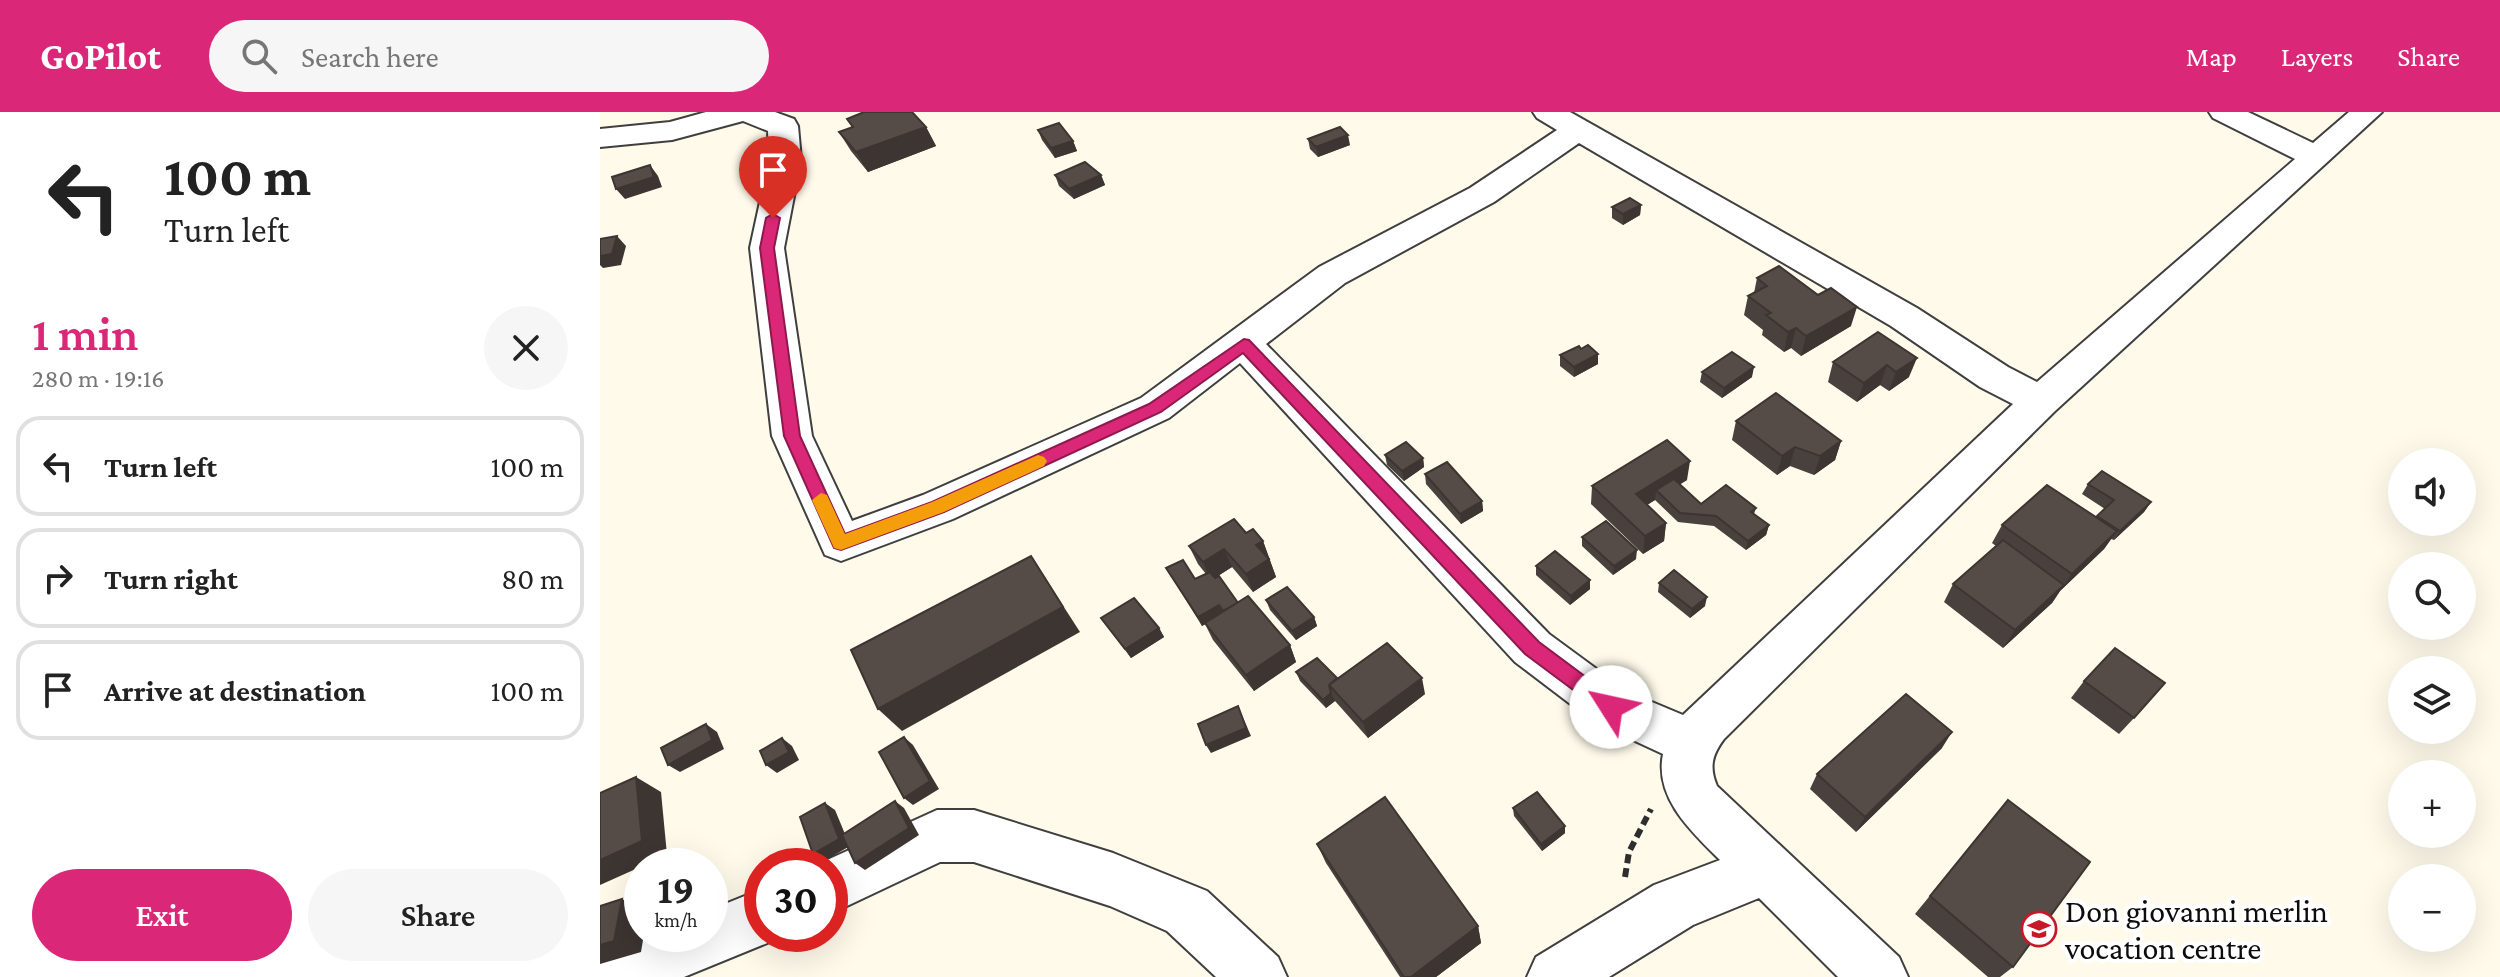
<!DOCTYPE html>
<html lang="en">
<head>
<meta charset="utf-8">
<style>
	:root { --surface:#fff; --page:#f6f6f6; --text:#222; --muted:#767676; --line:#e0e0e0; --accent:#db2777 }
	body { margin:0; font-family:"Crimson Pro",serif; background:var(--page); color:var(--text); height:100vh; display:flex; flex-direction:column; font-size:30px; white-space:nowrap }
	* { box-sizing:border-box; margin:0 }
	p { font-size:26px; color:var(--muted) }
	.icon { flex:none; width:44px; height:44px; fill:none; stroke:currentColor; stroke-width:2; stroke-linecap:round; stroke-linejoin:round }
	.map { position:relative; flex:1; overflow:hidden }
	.drawer { display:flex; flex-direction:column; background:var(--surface); width:600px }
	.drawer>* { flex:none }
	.banner { background:#fff; color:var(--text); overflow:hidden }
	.controls { position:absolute; left:1788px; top:336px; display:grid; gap:16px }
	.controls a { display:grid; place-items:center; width:88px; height:88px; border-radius:50%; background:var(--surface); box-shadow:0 8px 32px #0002; font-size:40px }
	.speed { position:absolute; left:24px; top:736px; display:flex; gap:16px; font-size:40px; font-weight:700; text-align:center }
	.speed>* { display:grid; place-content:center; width:104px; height:104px; border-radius:50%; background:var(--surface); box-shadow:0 8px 32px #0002; line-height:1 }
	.speed small { font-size:20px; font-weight:400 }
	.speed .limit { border:12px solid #d22; background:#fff; color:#111 }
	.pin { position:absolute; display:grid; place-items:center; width:68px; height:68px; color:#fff; margin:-82px -34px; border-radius:50% 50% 50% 0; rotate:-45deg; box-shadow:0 0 8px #0007 }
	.pin .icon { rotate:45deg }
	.me { position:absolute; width:88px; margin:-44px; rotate:305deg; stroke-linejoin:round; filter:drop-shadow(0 0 6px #0008) }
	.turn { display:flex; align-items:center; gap:28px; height:168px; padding:0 32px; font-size:36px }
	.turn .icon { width:104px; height:104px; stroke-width:2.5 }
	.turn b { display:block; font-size:56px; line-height:68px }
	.round { display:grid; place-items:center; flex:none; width:84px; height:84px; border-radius:42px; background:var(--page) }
	.head { display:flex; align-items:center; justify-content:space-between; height:136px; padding:0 32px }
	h1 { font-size:48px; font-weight:600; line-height:60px; color:var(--accent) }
	.primary-button { display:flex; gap:16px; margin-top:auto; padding:16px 32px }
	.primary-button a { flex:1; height:92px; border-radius:48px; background:var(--accent); color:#fff; font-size:32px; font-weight:600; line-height:92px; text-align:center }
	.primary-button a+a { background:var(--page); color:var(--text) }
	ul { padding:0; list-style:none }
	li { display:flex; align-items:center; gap:24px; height:100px; margin:0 16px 12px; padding:0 16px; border:4px solid var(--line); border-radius:24px }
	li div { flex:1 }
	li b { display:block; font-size:30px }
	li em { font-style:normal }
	header { display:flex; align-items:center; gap:48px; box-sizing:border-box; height:112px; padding:0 40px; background:var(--accent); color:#fff }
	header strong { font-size:38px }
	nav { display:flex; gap:44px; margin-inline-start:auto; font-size:28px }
	.search { width:560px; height:72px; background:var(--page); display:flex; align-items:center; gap:20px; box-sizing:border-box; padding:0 28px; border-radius:44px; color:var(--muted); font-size:30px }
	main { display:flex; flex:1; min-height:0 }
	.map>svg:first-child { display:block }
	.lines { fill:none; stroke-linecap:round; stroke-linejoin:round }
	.street-casing { stroke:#3f3f3f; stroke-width:4 }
	.path { stroke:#2e2e2e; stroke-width:6; stroke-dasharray:9 5; stroke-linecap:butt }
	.street { fill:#fff; fill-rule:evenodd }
	.wall { fill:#49413d }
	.shaded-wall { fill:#3c3532 }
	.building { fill:#554c47; stroke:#3c3532; stroke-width:2 }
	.route { fill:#db2777; stroke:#8e194d; stroke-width:2 }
	.slow { fill:#f59e0b }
	.labels { text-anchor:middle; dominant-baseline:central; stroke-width:8; stroke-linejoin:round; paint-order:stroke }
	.near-poi-label { font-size:32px; fill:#0c0c0c; stroke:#fff; text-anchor:start }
</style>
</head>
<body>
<header>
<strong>GoPilot</strong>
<div class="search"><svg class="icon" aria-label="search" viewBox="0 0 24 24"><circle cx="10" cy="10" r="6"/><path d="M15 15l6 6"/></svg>Search here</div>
<nav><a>Map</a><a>Layers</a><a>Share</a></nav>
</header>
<main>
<section class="drawer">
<div class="banner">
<div class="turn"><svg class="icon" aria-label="left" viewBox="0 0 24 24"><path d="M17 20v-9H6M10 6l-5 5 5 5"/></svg><div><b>100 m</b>Turn left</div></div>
</div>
<div class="head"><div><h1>1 min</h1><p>280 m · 19:16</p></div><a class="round"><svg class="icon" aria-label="close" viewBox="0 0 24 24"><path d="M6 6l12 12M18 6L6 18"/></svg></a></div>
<ul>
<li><svg class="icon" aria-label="left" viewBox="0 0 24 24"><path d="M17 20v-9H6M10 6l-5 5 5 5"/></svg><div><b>Turn left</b></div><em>100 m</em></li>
<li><svg class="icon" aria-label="right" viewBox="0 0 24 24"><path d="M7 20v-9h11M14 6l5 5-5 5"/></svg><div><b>Turn right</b></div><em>80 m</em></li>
<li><svg class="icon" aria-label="arrive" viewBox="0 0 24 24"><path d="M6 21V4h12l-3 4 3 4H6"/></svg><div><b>Arrive at destination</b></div><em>100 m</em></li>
</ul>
<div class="primary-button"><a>Exit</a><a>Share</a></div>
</section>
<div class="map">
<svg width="1900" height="865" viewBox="0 0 1900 865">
	<rect width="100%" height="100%" fill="#fffaea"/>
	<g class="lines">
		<g class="street-casing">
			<g id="street">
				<path d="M106,0h69l19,7 4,7 3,34 -17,88 28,188 40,85 71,-26 218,-97 178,-131 151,-79 87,-58 -20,-12 -4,-6h37l347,196 91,59 29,15 258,-223 -82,-41 -4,-6h39l65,31 36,-31h33l-327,299 -331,328c-12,16 -15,28 -7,47l182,171 9,20h-70l-79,-79 -66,27 -84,52h-82l9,-20 118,-72 66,-25c-28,-28 -66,-62 -57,-106l-69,-32 -79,-60 -275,-299 -71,55 -216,101 -112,42 -16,-6 -53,-119 -22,-188 19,-88 -1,-29 -25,-10 -71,19 -72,7v-18l70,-7zM979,31l312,183 89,61 33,17 -330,311 -55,-23 -79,-58 -283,-290 79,-61 149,-81z"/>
				<polygon points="337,698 374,698 513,741 607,779 678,845 687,865 616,865 567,819 510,794 374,750 340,750 230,802 230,754 214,754"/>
				<polygon points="162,777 162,822 183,822 182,825 84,865 0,865 0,842 50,822 110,822 110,798"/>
			</g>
		</g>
		<polyline class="path" points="1025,765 1029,740 1051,697"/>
		<use href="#street" class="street"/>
	</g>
	<g class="wall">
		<polygon points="247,7 326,15 336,34 268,60 251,39 239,20 252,15"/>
		<polygon points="438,18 473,29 477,39 455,46 442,28"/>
		<polygon points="708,27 750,33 718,45 710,37"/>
		<polygon points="455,63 501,63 505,73 474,87 459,74"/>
		<polygon points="1041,93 1040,103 1023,113 1012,106 1012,95"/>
		<polygon points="1157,166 1251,214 1201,244 1191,236 1184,240 1162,223 1163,218 1144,203 1148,184 1154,181"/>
		<polygon points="1278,220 1309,265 1289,279 1280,273 1257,290 1228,270 1233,250"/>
		<polygon points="981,237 998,252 974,265 960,254 960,243"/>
		<polygon points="1102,260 1152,265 1122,286 1100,270"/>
		<polygon points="1136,309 1241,329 1235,348 1214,363 1190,354 1177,363 1132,328"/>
		<polygon points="785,343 823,346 824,355 804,369 787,353"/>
		<polygon points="825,362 882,389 883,399 861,412 826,372"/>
		<polygon points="1087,368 1080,372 1101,392 1156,396 1154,402 1169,413 1166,423 1146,438 1114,414 1078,410 1055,388 1047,393 1066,411 1064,429 1043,442 991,392 992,374"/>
		<polygon points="1488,372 1551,390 1544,400 1514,428 1511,427 1504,437 1460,479 1452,491 1403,536 1344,490 1353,472 1396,434 1392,431 1402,413 1496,405 1505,397 1482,382"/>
		<polygon points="646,421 663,429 676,465 653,480 632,455 615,466 638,490 690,533 696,550 654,579 613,528 605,512 602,514 566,456 595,467 606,462 598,452 589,434"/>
		<polygon points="982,425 1036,447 1013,463 982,434"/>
		<polygon points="936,454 990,477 970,493 936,463"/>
		<polygon points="1059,471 1105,494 1090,506 1058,480"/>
		<polygon points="666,488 714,505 717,514 696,528 670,498"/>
		<polygon points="501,506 559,516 564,525 531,546"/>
		<polygon points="696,560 737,566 825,582 768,626 735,589 726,596 700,569"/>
		<polygon points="1484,569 1534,606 1519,622 1471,586"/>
		<polygon points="1342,636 1256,720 1210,677 1217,662"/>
		<polygon points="1408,688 1413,855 1400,865 1388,865 1315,802"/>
		<polygon points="913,696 965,714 965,721 942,739 914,704"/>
		<polygon points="717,732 878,814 881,831 836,865 800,865 726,751"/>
	</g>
	<g class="shaded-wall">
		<polygon points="326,15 336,34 268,60 256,40"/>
		<polygon points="748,23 750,33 718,45 716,35"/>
		<polygon points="473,29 477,39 455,46 451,36"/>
		<polygon points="50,53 58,64 62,75 25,87 16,77"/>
		<polygon points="501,63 505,73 474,87 469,77"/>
		<polygon points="1041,93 1040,103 1023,113 1023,102"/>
		<polygon points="17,124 26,134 21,153 3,156 0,153 0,144"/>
		<polygon points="1257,195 1251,214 1201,244 1206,224"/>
		<polygon points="1196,216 1191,236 1184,240 1188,220"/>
		<polygon points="998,242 998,252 974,265 974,255"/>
		<polygon points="1317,246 1309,265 1289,279 1296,260"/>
		<polygon points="1287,253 1280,273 1257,290 1264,271"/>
		<polygon points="1154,255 1152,265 1122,286 1124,276"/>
		<polygon points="1241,329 1235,348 1214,363 1220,344"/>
		<polygon points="1195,335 1190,354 1177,363 1182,344"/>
		<polygon points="823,346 824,355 804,369 802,359"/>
		<polygon points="1090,349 1087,368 1062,384 1056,378 1055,388 1034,401 1036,382"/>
		<polygon points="882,389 883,399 861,412 860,402"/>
		<polygon points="1551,390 1544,400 1514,428 1520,419"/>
		<polygon points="1066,411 1064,429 1043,442 1045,424"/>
		<polygon points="1169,413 1166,423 1146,438 1148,429"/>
		<polygon points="1517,419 1504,437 1460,479 1472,462"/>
		<polygon points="663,429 676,465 653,480 646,462 656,433"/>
		<polygon points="624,437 632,455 611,468 603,450"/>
		<polygon points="1037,438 1036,447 1013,463 1014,454"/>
		<polygon points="431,444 480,520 302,619 278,597"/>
		<polygon points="990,468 990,477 970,493 971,484"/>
		<polygon points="1464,473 1452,491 1403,536 1415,518"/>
		<polygon points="1107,485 1105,494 1090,506 1092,497"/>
		<polygon points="619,493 623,503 602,514 598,505"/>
		<polygon points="714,505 717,514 696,528 692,519"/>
		<polygon points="559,516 564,525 531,546 525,537"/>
		<polygon points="690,533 696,550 654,579 646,563"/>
		<polygon points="822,566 825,582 768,626 763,610"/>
		<polygon points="731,581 735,589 726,596 723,588"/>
		<polygon points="638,594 651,624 611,641 606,633"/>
		<polygon points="106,612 117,620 124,637 80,660 68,653"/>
		<polygon points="1352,620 1342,636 1256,720 1265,705"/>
		<polygon points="304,625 313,633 339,677 313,693 304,686"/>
		<polygon points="182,626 192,634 199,648 177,661 166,653"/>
		<polygon points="36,665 61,680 67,743 0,773 0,748"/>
		<polygon points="295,689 304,696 319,723 265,758 255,751"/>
		<polygon points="225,691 235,698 250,734 224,749 213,742"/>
		<polygon points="965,714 965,721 942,739 941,732"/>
		<polygon points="22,787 42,797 42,822 44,822 41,840 0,852 0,833"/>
		<polygon points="878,814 881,831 836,865 811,865"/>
	</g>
	<g class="building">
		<polygon points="264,0 312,0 326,15 256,40 239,20 253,15 247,7"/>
		<polygon points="459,11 473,29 451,36 438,18"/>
		<polygon points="740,15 748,23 716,35 708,27"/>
		<polygon points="485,50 501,63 469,77 455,63"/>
		<polygon points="50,53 54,65 16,77 12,65"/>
		<polygon points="1030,86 1041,93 1023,102 1012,95"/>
		<polygon points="17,124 12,142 0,144 0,127"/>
		<polygon points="1179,154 1218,183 1231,176 1257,195 1206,224 1196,216 1188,220 1166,203 1171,201 1148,184 1167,174 1157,166"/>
		<polygon points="1278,220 1317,246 1296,260 1287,253 1264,271 1233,250"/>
		<polygon points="988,233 998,242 974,255 960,243 979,234 981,237"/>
		<polygon points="1132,240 1154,255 1124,276 1102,260"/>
		<polygon points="1176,281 1241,329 1220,344 1195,335 1182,344 1136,309"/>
		<polygon points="1067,328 1090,349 1036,382 1066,411 1045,424 992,374"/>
		<polygon points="806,330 823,346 802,359 785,343"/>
		<polygon points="847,350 882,389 860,402 825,362"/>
		<polygon points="1502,359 1551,390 1520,419 1497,404 1514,388 1488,372"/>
		<polygon points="1074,367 1101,392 1126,373 1156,396 1151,400 1169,413 1148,429 1116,404 1080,401 1056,378"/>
		<polygon points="1447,373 1517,419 1472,462 1402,413"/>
		<polygon points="634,407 646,421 653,417 663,429 656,433 669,447 646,462 624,437 603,450 589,434"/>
		<polygon points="1006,409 1037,438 1014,454 982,425"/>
		<polygon points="1403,428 1464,473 1415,518 1353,472"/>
		<polygon points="955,439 990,468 971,484 936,454"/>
		<polygon points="431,444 463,495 278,597 251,538"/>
		<polygon points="583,448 595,467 610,460 615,466 619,464 638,491 623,499 619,493 598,505 566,456"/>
		<polygon points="1074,458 1107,485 1092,497 1059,471"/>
		<polygon points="687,475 714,505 692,519 666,488"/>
		<polygon points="648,484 690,533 646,563 605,511"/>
		<polygon points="534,486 559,516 525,537 501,506"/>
		<polygon points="787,531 822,566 763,610 729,573"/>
		<polygon points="1515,536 1565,571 1534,606 1484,569"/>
		<polygon points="717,546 737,566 729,573 731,581 723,588 696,560"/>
		<polygon points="1306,582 1352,620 1265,705 1217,662"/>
		<polygon points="638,594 646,616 606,633 598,612"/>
		<polygon points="106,612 112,628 68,653 61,636"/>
		<polygon points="304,625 330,669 304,686 279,640"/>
		<polygon points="182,626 189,640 166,653 160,639"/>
		<polygon points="36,665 42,729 0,748 0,681"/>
		<polygon points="937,680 965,714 941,732 913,696"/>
		<polygon points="785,685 878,814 811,865 804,865 717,732"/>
		<polygon points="1408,688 1490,750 1413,855 1330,784"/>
		<polygon points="295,689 309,716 255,751 242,723"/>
		<polygon points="225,691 239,727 213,742 200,705"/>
		<polygon points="22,787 14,829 0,833 0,794"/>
	</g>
	<polygon class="route" points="173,102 180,106 174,136 200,324 245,422 332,390 549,292 644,227 649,228 939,530 1018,589 1021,595 1018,601 1011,604 1004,601 925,542 643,241 561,300 344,400 241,438 234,436 184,324 160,136 166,106"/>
	<polygon class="slow" points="438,343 444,345 447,349 444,354 344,400 241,438 234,436 212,388 221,381 227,383 245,422 332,390"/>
	<defs>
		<g id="school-ring" transform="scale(1.8)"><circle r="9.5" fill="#fff" stroke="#c81727" stroke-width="1.5"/><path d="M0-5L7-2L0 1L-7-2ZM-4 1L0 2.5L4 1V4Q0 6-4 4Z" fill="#c81727"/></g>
	</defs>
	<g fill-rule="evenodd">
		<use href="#school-ring" x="1439" y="817"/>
	</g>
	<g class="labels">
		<g class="near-poi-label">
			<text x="1465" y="799">Don giovanni merlin<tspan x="1465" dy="37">vocation centre</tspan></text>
		</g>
	</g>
</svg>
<div class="controls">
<a><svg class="icon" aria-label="sound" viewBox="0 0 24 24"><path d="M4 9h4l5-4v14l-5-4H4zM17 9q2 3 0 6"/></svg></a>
<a><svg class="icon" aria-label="search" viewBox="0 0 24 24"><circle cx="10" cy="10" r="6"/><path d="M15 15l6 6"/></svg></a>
<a><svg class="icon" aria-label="layers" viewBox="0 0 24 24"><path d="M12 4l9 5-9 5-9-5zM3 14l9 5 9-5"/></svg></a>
<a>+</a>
<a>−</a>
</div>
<div class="speed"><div>19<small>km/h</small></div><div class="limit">30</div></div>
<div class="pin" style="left:173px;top:106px;background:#d93025"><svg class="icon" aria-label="arrive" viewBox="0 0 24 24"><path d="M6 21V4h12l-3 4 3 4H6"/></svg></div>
<svg class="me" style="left:1011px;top:595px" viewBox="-20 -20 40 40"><circle r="19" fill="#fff"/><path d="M0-13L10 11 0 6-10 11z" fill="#db2777"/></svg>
</div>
</main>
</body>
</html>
